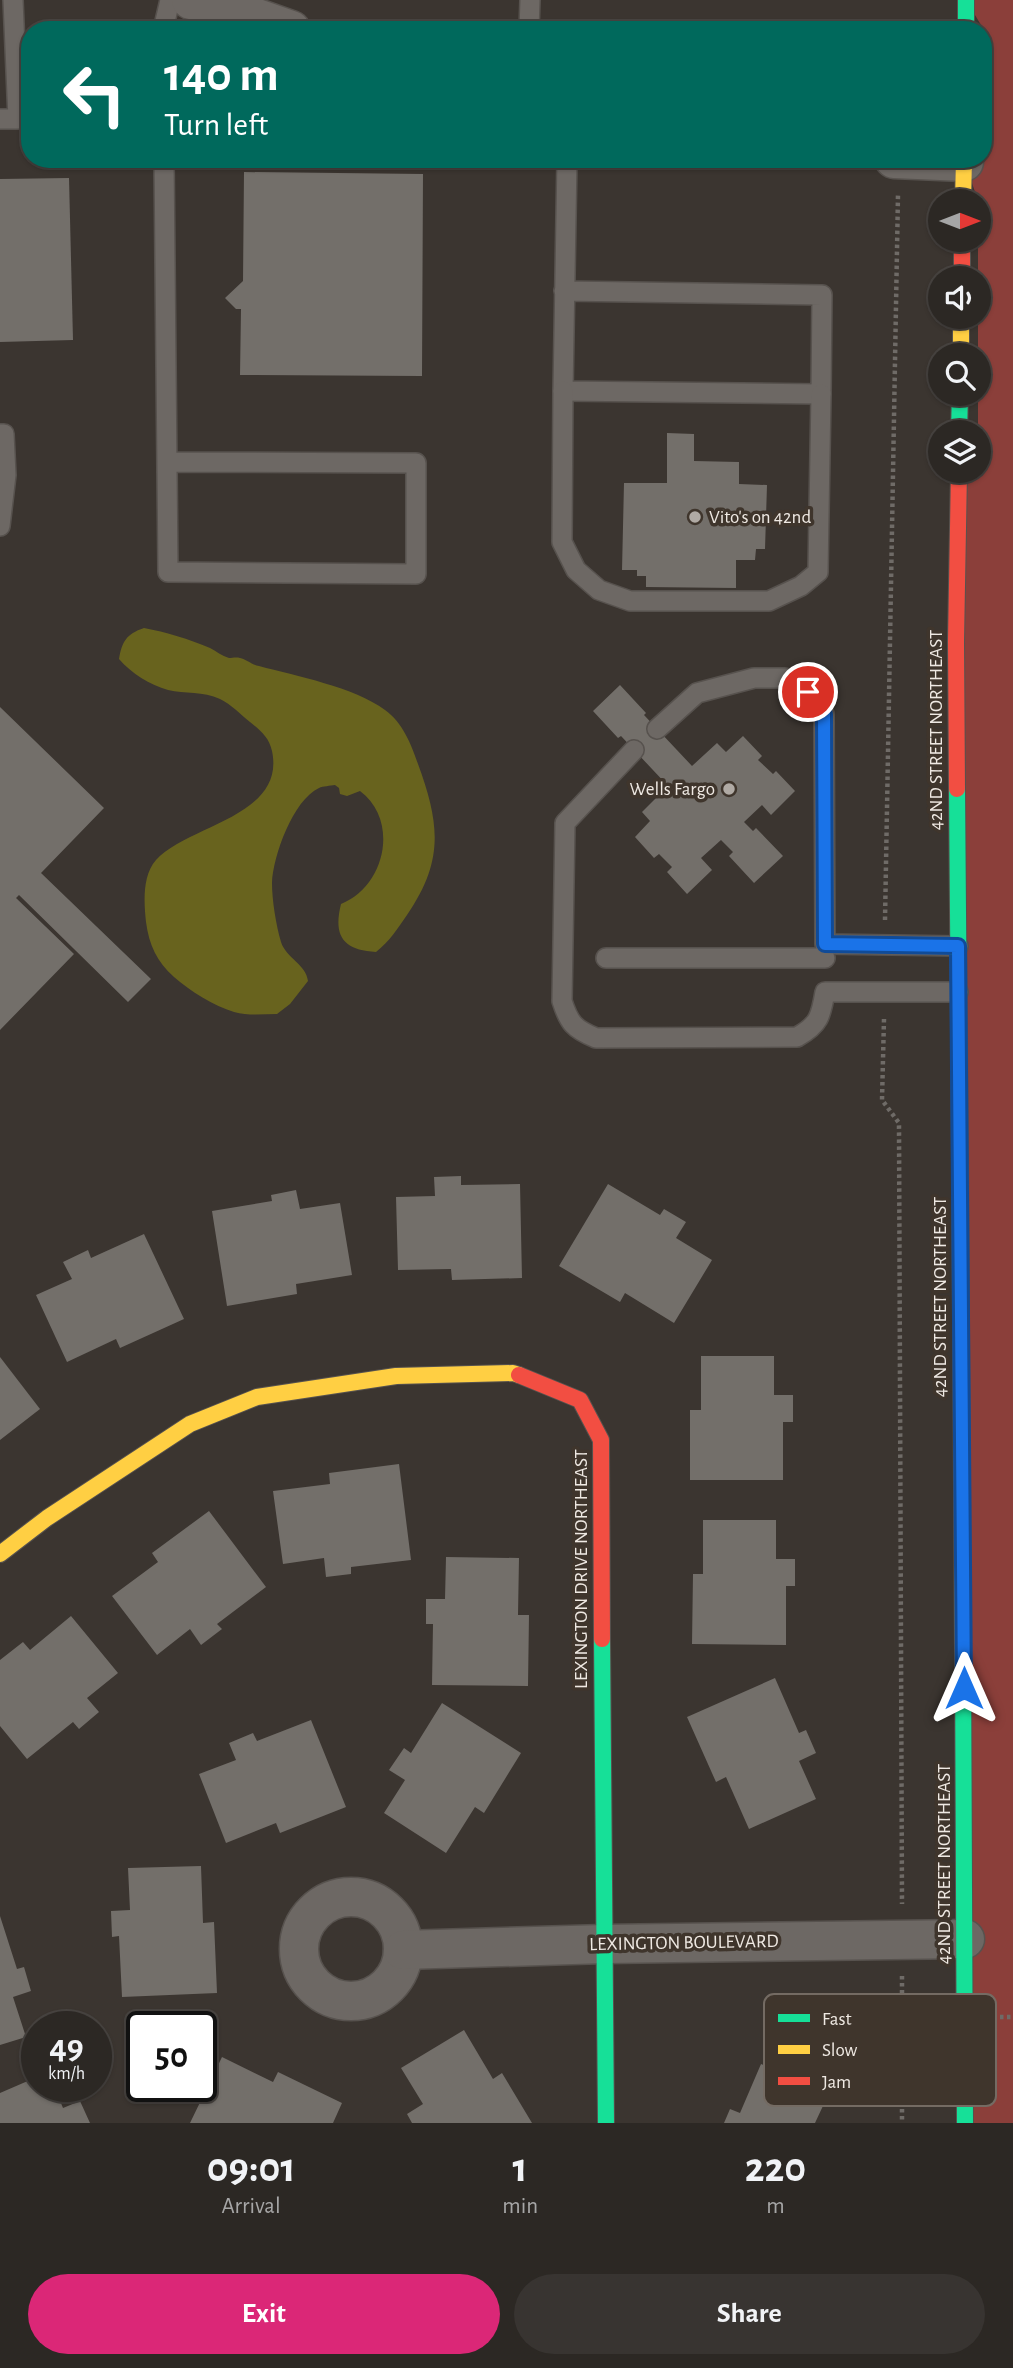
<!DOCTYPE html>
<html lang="en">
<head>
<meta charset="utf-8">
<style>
	:root { --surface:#2c2824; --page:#383431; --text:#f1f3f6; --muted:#a6a6a6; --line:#484441; --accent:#db2777 }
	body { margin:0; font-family:"Alegreya Sans",sans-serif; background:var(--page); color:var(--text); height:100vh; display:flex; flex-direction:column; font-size:26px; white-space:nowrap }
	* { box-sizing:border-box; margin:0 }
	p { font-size:23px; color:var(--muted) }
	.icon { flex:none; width:38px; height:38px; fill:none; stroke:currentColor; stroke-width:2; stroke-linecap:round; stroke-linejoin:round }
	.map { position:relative; height:2123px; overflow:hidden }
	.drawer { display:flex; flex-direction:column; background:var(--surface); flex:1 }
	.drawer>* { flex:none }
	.top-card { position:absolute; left:21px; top:21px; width:971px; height:147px; border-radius:28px; box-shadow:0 2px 5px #0004,0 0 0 2px var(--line); background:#00695c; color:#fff; overflow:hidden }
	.needle { width:46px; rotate:90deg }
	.fabs { position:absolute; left:928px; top:189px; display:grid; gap:14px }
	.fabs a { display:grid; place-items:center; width:63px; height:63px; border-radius:50%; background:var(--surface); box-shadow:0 2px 5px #0004,0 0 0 2px var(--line); font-size:35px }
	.speed { position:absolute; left:21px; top:2011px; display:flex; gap:14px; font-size:35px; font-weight:700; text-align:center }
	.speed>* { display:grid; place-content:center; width:91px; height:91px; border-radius:50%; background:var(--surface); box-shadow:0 2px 5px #0004,0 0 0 2px var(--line); line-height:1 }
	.speed small { font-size:18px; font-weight:400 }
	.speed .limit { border:4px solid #111; border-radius:10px; background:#fff; color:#111 }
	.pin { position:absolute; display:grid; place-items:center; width:60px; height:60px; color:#fff; margin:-30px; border:4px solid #fff; border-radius:50%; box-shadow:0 2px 7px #0007 }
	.me { position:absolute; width:77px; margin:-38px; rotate:0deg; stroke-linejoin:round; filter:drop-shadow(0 0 5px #0008) }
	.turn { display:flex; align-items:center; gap:24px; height:147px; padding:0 28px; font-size:32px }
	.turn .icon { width:91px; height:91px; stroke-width:2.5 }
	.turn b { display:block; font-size:49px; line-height:60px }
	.eta { display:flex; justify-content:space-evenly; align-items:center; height:119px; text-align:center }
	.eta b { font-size:42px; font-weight:700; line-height:49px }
	.primary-button { display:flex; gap:14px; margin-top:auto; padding:14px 28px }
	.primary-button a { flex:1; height:80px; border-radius:42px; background:var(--accent); color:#fff; font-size:28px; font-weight:700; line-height:80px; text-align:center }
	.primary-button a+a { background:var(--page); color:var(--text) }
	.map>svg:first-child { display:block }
	.green { fill:#8b3f3a }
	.water { fill:#68631e }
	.building { fill:#736f6a }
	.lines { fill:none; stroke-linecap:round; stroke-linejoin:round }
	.lane-casing { stroke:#57524e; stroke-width:22 }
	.street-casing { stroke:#57524e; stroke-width:41 }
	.fast-casing { stroke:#57524e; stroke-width:18 }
	.slow-casing { stroke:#57524e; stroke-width:18 }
	.jam-casing { stroke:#57524e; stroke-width:18 }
	.path { stroke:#6f6b67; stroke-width:4.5; stroke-dasharray:3.5 3.5; stroke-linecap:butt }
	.lane { stroke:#6d6864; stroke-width:19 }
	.street { stroke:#6d6864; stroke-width:38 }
	.fast { stroke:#16e098; stroke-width:16 }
	.slow { stroke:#ffcf43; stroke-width:16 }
	.jam { stroke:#f24e42; stroke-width:16 }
	.route-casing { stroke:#114b97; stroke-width:18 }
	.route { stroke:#1a73e8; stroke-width:12 }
	.poi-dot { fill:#b0aaa4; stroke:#3f352c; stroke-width:2.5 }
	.labels { text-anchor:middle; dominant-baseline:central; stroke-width:7; stroke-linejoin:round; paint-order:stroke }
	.poi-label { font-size:19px; fill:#efe9e3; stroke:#3f352c; text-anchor:start }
	.street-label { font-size:19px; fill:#efe9e3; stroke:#3f352c }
	.key { fill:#3f352c; stroke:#746b63; stroke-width:2 }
	.key-label { font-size:19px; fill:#efe9e3 }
</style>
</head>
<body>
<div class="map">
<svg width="1013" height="2123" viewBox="0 0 1013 2123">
	<rect width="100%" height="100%" fill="#3b3530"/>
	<polygon class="green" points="966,0 1013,0 1013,2123 965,2123 959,471 978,471 978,201 964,159 984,159 984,30"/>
	<path class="water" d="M144,628c22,4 45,11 66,20 6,3 12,8 19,10 3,0 7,-1 11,0 6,1 12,7 19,8 37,10 95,21 126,44 18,13 26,34 33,54 22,60 26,97 -11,151 -10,14 -17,26 -31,37 -33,-2 -43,-16 -35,-48 44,-17 59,-83 19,-113l-13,5 -7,-2 -1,-6 -4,-3c-5,1 -12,1 -16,3 -26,12 -46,68 -47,95 0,17 4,42 9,59 5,16 25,22 27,39l-18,23 -13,10c-14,0 -29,2 -43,-2 -20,-6 -44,-21 -60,-35 -17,-15 -25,-32 -28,-55 -2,-19 -4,-46 10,-62 31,-35 130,-43 116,-109 -3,-14 -12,-21 -22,-29 -9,-7 -19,-18 -30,-23 -17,-8 -35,-5 -52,-9 -18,-5 -37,-17 -49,-31 3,-17 7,-25 25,-31z"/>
	<g class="building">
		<polygon points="244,172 423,174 422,376 240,375 241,309 236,309 225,298 243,281"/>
		<polygon points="69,178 73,340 0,342 0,179"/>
		<polygon points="667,433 694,434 694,461 739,462 739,484 767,485 765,549 756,549 755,560 736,560 736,588 646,587 646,576 637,576 637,570 622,570 624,483 667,483"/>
		<polygon points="620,685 646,713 644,715 692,766 717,743 726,752 743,736 762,756 758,760 773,774 776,771 795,791 771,815 762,805 744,822 753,831 756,828 783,856 754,883 729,856 733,852 721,840 701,858 712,870 687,894 667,872 672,867 659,854 654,858 635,837 650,821 642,812 668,786 621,736 618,738 593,711"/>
		<polygon points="0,707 104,808 41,873 151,979 128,1002 19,895 16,898 74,954 0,1030"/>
		<polygon points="461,1176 461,1185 520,1184 522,1278 452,1280 451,1269 398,1270 396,1197 435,1196 434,1177"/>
		<polygon points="608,1184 660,1215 664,1209 686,1222 676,1238 712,1260 674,1323 625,1293 620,1302 559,1266"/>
		<polygon points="296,1190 300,1209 340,1203 352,1275 296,1284 297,1294 227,1306 212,1211 272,1201 271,1195"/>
		<polygon points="144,1234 184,1319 120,1348 116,1339 67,1362 36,1295 72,1279 63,1262 88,1250 91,1258"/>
		<polygon points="701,1356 774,1356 774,1395 793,1395 793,1422 783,1422 783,1480 690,1480 690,1410 701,1410"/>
		<polygon points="0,1357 40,1409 0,1440"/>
		<polygon points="399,1464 411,1560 351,1567 351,1574 326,1577 324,1558 283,1564 273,1491 330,1484 329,1473"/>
		<polygon points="209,1511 266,1587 217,1624 222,1629 201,1645 190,1629 157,1655 112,1596 158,1562 152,1553"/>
		<polygon points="703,1520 776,1520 776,1559 795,1559 795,1586 786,1586 786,1645 692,1644 693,1574 703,1574"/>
		<polygon points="446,1557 519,1558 518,1615 529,1615 528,1686 432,1685 433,1624 426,1624 426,1599 445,1599"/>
		<polygon points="71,1616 118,1673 87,1698 99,1712 79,1729 73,1722 27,1759 0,1726 0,1660 23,1642 30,1650"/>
		<polygon points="775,1678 799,1733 806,1730 816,1753 799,1761 816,1799 749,1829 726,1777 716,1782 687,1717"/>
		<polygon points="442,1703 521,1753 484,1813 475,1807 446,1853 384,1813 405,1780 389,1770 404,1748 411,1753"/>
		<polygon points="311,1720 346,1807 280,1833 276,1823 226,1843 199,1774 236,1760 229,1743 253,1733 257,1741"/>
		<polygon points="201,1866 203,1923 214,1922 217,1993 122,1997 119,1936 112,1937 111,1911 130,1910 128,1868"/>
		<polygon points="0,1916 17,1969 24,1967 31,1991 13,1997 26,2037 0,2045"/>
		<polygon points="464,2030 493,2079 502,2073 532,2123 412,2123 407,2114 423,2104 401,2068"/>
		<polygon points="222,2057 273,2082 278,2072 342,2103 333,2123 190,2123"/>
		<polygon points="761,2064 829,2093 815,2123 724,2123 730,2109 740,2113"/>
		<polygon points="37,2077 37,2086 54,2086 63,2108 80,2101 90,2123 0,2123 0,2093"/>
	</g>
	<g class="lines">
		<g class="lane-casing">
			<g id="lane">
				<polyline points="163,30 170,0"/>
				<polyline points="529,30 530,0"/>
				<polyline points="0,119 18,119 13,0"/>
				<polyline points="164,159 168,572 416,574 416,463 168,462"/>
				<polyline points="564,291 822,295 821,394 563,391 567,159"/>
				<polyline points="563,391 562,542 576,570 599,590 630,601 769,601 801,586 818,572 821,394"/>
				<polyline points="0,434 4,434 6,475 0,526"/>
				<polyline points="657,729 697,693 754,678 785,678 808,692 824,714 825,944 958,946"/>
				<path d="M634,750l-69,73 -3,178c7,22 12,28 34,37l201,-1c22,-12 24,-21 28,-45h133"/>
				<polyline points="606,958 825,958"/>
			</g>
		</g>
		<g class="street-casing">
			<g id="street">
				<polyline points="191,0 237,11 291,30"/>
				<polyline points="894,159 964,162"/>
				<circle cx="351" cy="1949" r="52"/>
				<polyline points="403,1950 605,1944 965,1939"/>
			</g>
		</g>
		<g class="fast-casing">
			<g id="fast">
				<polyline points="966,0 966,30"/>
				<polyline points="959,432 960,394"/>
				<polyline points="957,789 960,1159"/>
				<polyline points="602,1639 606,2123"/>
				<polyline points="963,1653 965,2123"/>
			</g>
		</g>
		<g class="slow-casing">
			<g id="slow">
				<polyline points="963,201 964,159"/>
				<polyline points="961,317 961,355"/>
				<polyline points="960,1159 963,1653"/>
				<polyline points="0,1554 47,1518 190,1424 257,1397 396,1376 513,1373 519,1375"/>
			</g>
		</g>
		<g class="jam-casing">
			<g id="jam">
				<polyline points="962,240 962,278"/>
				<polyline points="957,789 956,642 959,471"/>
				<polyline points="519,1375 580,1400 601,1440 602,1639"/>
			</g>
		</g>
		<g class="path">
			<polyline points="885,920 898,194"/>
			<polyline points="884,1019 882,1100 899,1123 902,1904"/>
			<polyline points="902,1976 902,2123"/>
			<polyline points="1000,2017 1013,2017"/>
		</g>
		<use href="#lane" class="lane"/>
		<use href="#street" class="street"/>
		<use href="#fast" class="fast"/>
		<use href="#slow" class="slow"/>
		<use href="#jam" class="jam"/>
	</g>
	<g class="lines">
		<g class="route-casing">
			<polyline id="route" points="808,692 824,714 825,944 958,946 964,1688"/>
		</g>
		<use href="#route" class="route"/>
	</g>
	<g class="poi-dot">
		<circle cx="695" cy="517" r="7"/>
		<circle cx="729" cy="789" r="7"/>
	</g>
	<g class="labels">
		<g class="poi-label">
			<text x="709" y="517">Vito's on 42nd</text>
			<text x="715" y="789" text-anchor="end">Wells Fargo</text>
		</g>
		<g class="street-label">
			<text transform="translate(936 730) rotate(-90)">42ND STREET NORTHEAST</text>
			<text transform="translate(940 1297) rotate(-90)">42ND STREET NORTHEAST</text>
			<text transform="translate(581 1569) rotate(-90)">LEXINGTON DRIVE NORTHEAST</text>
			<text transform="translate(944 1864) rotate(-90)">42ND STREET NORTHEAST</text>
			<text transform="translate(684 1943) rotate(-1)">LEXINGTON BOULEVARD</text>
		</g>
	</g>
	<rect x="764" y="1994" width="232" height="112" rx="10" class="key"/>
	<rect x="778" y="2014" width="32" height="8" fill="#16e098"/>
	<rect x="778" y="2045" width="32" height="9" fill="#ffcf43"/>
	<rect x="778" y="2077" width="32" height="8" fill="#f24e42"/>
	<g class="key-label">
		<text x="822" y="2025">Fast</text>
		<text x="822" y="2056">Slow</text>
		<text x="822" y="2088">Jam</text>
	</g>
</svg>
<div class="fabs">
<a><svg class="needle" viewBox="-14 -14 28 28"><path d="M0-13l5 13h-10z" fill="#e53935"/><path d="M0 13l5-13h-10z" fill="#a6a6a6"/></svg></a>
<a><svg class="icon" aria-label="sound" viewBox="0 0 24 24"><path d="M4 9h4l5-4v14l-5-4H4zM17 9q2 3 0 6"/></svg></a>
<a><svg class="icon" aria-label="search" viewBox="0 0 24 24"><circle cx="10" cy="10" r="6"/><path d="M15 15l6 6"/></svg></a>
<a><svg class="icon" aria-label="layers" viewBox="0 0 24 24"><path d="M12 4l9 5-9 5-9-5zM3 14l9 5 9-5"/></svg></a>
</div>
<div class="speed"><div>49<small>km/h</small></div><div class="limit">50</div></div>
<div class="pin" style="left:808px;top:692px;background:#d93025"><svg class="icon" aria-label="arrive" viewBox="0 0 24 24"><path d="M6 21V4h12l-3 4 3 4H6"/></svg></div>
<svg class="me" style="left:964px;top:1688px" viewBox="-20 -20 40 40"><path d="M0-17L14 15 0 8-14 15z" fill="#1a73e8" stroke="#fff" stroke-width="4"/></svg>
<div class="top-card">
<div class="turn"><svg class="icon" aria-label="left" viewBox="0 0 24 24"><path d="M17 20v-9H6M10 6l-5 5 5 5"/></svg><div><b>140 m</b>Turn left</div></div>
</div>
</div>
<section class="drawer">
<div class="eta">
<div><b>09:01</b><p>Arrival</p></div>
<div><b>1</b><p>min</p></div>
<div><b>220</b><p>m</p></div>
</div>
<div class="primary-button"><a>Exit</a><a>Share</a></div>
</section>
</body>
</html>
